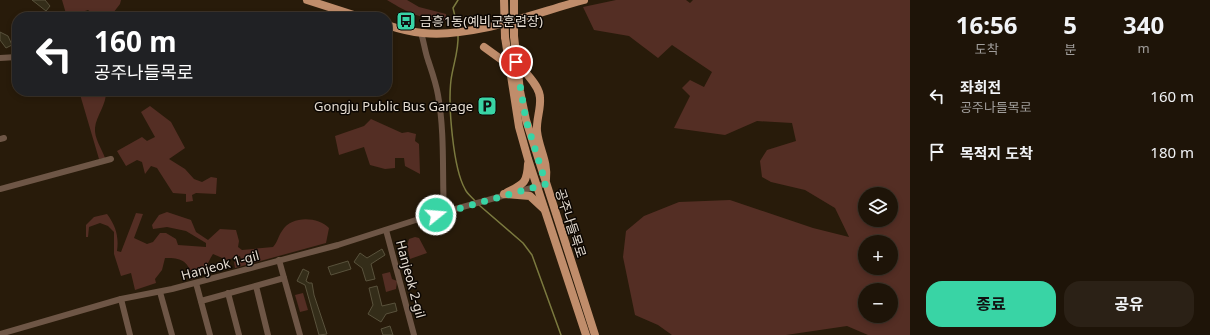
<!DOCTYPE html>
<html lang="ko">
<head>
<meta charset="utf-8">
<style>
	:root { --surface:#1e1408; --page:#2b2116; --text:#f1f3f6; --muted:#a19e9c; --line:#3c3329; --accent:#39d4a5 }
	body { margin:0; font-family:"Noto Sans","Noto Sans KR",sans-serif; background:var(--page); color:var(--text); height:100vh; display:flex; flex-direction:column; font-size:15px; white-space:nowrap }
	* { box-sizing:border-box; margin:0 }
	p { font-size:13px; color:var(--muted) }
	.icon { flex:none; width:22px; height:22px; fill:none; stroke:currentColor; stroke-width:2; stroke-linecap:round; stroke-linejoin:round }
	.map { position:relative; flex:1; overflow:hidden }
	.sheet { display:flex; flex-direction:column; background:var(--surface); width:300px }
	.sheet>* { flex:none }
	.top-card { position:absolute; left:12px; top:12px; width:380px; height:84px; border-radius:16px; box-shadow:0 2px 6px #0003,0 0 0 1px var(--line); background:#202124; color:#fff; overflow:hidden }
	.buttons { position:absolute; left:858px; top:187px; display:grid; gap:8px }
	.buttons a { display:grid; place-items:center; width:40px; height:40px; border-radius:50%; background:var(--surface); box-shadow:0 2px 6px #0003,0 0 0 1px var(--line); font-size:20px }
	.pin { position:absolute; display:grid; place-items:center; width:34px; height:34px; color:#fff; margin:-17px; border:2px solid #fff; border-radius:50%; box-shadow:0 1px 4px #0007 }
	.me { position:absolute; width:44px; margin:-22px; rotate:73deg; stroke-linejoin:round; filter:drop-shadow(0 0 3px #0008) }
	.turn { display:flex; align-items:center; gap:14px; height:84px; padding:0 16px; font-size:18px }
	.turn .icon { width:52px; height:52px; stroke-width:2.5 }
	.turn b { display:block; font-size:28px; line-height:34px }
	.eta { display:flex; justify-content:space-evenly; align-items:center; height:68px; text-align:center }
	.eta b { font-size:24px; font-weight:700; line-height:28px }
	.primary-button { display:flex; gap:8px; margin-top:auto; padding:8px 16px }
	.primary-button a { flex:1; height:46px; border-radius:16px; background:var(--accent); color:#111; font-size:16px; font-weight:700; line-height:46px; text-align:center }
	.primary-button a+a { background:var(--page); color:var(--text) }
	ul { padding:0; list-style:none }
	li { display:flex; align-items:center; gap:12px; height:56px; padding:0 16px }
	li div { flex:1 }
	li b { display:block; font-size:15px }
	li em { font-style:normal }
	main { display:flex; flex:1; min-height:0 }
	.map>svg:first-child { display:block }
	.green { fill:#542e24; fill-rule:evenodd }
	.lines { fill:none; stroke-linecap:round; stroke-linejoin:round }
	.stream { stroke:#7b7a3f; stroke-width:1.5 }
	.building { fill:#342d19; stroke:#59523c }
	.minor { stroke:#6e5646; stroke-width:6 }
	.major { stroke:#c08d6b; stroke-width:8 }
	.major-bridge { stroke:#c08d6b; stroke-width:8 }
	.route { stroke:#39d4a5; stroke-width:7; stroke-dasharray:0 12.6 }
	.labels { text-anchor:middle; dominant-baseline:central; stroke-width:3; stroke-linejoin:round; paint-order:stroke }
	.poi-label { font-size:13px; fill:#e6ddd2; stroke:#0c0703; text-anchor:start }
	.street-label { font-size:13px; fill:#e6ddd2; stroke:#0c0703 }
</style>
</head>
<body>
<main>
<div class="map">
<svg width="910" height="335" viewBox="0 0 910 335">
	<rect width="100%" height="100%" fill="#281b0a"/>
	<g class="green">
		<polygon points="62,0 121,0 120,4 110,17 92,13 88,10 85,11 87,17 67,17"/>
		<path d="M387,0h20l12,7 27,7v7c-26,-3 -36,-7 -59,-21z"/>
		<path d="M616,0h70l4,3 3,-3h217v335h-42l-21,-9 -61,9h-114l-14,-10 -23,-10 -12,-58 3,-26 18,-15 35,-14 51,-2 83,28 36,9 -14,-29 -30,-18 -34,-8 -9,-5 -2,-16 7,-11 29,-9 -4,-18 -35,-2 -32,14 -51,-7 16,-32 -8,-8 8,-8 14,7 8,-15 -40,-27 -14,13 -29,-22 -35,-6 -11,-23zM865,194h26v26h-26zM865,242h26v26h-26zM865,290h26v26h-26z"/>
		<path d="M79,91h27c1,13 -10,25 -11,37 -1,10 7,21 10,30l-6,1z"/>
		<polygon points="150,106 171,122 185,148 169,159 185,169 194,179 202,182 211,177 217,178 216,194 196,193 192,195 193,201 186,202 186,194 173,193 157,168 151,166 145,174 142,162 137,160 126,166 117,151 142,137 147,141 155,137 141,112"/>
		<polygon points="371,119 402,133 408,132 416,134 415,141 419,144 420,174 405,166 404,158 395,158 395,168 385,169 370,165 364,147 339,155 335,136 364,126"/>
		<path d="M167,212l24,8 5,12 12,8 12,-11 16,1 3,11 -1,6 4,3 31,-3c5,-5 5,-11 9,-16 10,-16 36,-14 47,-3l-3,15 -91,25 -1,-6 7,-3 -1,-3 -13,4 -14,-6c-7,11 -9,22 -23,26 2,-18 -9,-23 -25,-22l-3,12 -7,9 1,4 -21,7 -4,-17 -10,3 -7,-22v-22l-6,-6 -8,-3 -11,4 -1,10h-2v-12l8,-8 13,-3c9,12 12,23 10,37l4,1 15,-39 7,1 -9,24 13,6 6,-2 7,-9h6l10,6 2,6 28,2v-4l-20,-12 -19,-4 -14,2 -1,-4 7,-10z"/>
		<polygon points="415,237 419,238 427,253 410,259 407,246 409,239"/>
		<polygon points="390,272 392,279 397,281 396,289 386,292 382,274"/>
		<polygon points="303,293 308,310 300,312 295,295"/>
	</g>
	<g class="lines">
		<g class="stream">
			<polyline points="458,0 453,8 458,29"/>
			<path d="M458,35c1,15 -5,30 -7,45 -3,25 2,88 14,109 2,5 7,8 10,12"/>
			<polyline points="479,205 523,243 532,255 561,335"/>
		</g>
	</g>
	<g class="building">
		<polygon points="32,0 45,0 50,6 46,11"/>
		<polygon points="0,32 8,36 12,45 6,48 0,40"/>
		<polygon points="382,249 385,255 371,264 375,279 366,281 362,268 354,262 360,253 367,258"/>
		<polygon points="348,261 351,269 331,275 328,267"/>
		<polygon points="303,269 309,272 306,281 309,283 312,283 314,295 327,334 319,335 305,285 297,281"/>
		<polygon points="377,286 382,306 395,303 397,311 386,314 381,322 368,314 373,305 369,288"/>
		<polygon points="390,326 393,335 383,335 381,329"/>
	</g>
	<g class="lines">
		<g class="minor">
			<path d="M421,33c3,9 4,19 7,27 4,12 8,23 10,35 7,39 4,78 6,117"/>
			<polyline points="0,58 17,57"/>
			<polyline points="0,139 4,138"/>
			<polyline points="0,189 111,159"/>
			<polyline points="386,230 414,335"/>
			<polyline points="279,260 300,335"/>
			<polyline points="196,283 210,335"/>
			<polyline points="256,286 268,335"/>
			<polyline points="160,292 172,335"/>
			<polyline points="228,293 239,335"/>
			<polyline points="121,299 130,335"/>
			<polyline points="201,301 284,278"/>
			<polyline points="0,334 121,299 172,289 338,245 419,219 546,184"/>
		</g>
		<g class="major">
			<polyline points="307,0 360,17"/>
			<path d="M387,25c12,4 24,7 36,8 51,5 112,-20 161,-33"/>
			<polyline points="514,36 520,91 526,120 595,335"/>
			<polyline points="505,37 519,127 528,159 586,335"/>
			<polyline points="484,47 502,60"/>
			<path d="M527,74c5,6 13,15 13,24 1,11 -4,22 -3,33 2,18 11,30 9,48"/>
			<path d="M506,193c17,-9 21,-9 22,-29"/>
			<polyline points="504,194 530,196 544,209"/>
		</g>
		<g class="major-bridge">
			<polyline points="504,0 505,37"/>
			<polyline points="514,0 514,36"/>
		</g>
	</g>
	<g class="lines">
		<polyline class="route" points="436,215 546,184 526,120 516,62"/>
	</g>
	<defs>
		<g id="bus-square" transform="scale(1)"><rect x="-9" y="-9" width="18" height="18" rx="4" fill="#39d4a5" stroke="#0c0703"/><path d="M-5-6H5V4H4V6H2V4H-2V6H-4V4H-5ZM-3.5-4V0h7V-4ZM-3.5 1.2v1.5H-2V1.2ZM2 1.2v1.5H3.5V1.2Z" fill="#111"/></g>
		<g id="parking-square" transform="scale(1)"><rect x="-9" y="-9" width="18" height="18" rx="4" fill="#39d4a5" stroke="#0c0703"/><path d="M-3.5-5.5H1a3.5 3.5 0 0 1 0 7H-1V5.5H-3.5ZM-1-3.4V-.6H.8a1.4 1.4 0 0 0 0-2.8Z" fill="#111"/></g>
	</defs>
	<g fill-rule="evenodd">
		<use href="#bus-square" x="406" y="21"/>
		<use href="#parking-square" x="487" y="106"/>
	</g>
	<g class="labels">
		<g class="poi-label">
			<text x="420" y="21">금흥1동(예비군훈련장)</text>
			<text x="473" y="106" text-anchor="end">Gongju Public Bus Garage</text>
		</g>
		<g class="street-label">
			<text transform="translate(571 223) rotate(72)">공주나들목로</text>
			<text transform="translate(220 265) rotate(-15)">Hanjeok 1-gil</text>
			<text transform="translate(411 279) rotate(75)">Hanjeok 2-gil</text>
		</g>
	</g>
</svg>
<div class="buttons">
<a><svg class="icon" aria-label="layers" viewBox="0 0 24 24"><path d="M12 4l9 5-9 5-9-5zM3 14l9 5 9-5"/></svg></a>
<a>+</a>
<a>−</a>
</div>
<div class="pin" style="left:516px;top:62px;background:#d93025"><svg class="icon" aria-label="arrive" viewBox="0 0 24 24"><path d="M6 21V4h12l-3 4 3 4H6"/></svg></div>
<svg class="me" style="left:436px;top:215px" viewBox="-20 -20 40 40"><circle r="17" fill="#39d4a5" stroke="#fff" stroke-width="3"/><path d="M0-11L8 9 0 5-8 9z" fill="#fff"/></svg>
<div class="top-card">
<div class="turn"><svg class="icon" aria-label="left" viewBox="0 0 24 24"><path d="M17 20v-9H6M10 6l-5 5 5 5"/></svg><div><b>160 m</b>공주나들목로</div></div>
</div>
</div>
<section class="sheet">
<div class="eta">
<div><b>16:56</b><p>도착</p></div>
<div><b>5</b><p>분</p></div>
<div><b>340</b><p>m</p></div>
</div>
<ul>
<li><svg class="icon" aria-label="left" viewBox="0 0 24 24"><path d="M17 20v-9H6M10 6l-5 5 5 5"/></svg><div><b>좌회전</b><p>공주나들목로</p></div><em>160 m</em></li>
<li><svg class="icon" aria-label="arrive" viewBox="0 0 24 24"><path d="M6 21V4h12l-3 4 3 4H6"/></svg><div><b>목적지 도착</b></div><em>180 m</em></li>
</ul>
<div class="primary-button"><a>종료</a><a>공유</a></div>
</section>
</main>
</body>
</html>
